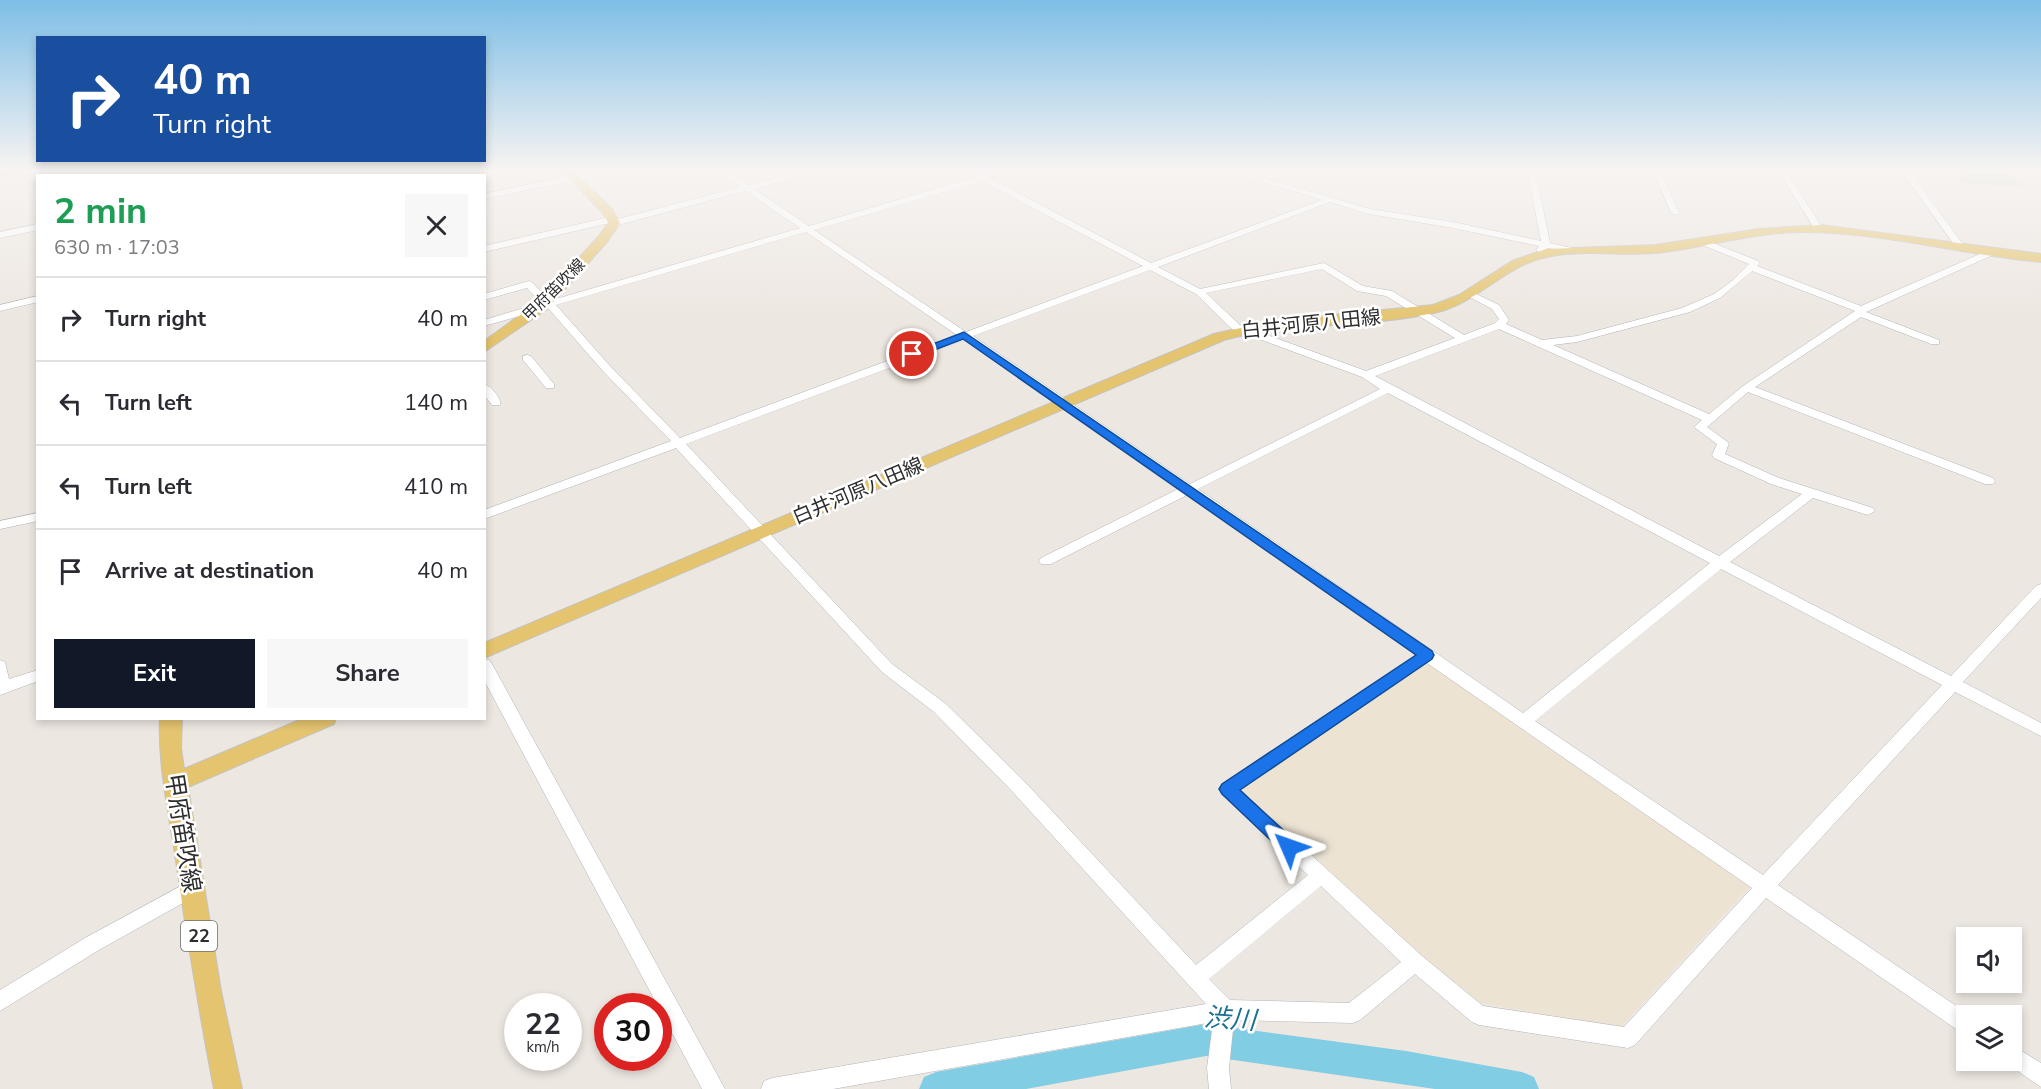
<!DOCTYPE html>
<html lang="en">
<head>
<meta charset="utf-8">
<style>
	:root { --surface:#fff; --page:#f7f7f7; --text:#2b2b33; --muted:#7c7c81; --line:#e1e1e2; --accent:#111827 }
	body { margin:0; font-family:"Nunito Sans","Noto Sans JP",sans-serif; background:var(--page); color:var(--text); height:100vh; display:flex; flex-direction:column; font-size:22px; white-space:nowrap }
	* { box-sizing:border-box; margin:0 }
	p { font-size:20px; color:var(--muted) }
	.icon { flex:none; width:33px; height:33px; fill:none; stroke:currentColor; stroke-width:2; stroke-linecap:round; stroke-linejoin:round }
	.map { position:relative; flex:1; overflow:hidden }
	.drawer { position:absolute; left:36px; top:174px; width:450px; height:546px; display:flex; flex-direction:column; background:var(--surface); border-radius:0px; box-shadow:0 3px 9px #0003 }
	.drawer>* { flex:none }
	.banner { position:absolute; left:36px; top:36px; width:450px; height:126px; border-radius:0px; box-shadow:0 3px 9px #0003; background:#1a4fa0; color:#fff; overflow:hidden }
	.fabs { position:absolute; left:1956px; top:927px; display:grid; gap:12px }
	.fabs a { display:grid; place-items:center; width:66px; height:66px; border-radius:0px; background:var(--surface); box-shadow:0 3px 9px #0003; font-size:30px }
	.speed { position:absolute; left:504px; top:993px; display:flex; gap:12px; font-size:30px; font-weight:700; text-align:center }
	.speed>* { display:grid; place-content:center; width:78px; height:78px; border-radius:50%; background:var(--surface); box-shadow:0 3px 9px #0003; line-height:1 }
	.speed small { font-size:15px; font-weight:400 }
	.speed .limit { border:9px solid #d22; background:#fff; color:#111 }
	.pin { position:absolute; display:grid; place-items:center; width:51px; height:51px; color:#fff; margin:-26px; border:3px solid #fff; border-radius:50%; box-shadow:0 2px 6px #0007 }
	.me { position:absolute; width:66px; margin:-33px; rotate:313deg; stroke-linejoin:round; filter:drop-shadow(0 0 4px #0008) }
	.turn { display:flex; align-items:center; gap:21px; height:126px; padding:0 18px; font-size:27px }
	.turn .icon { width:78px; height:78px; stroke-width:2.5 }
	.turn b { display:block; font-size:42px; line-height:51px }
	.round { display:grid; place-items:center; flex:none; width:63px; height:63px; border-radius:0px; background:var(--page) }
	.overview { display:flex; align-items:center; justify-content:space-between; height:102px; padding:0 18px }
	h1 { font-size:36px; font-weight:700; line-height:45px; color:#1e9e55 }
	.cta { display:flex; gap:12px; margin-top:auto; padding:12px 18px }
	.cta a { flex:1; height:69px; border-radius:0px; background:var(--accent); color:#fff; font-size:24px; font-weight:700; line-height:69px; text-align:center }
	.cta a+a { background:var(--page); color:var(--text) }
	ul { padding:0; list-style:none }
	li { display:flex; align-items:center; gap:18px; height:84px; padding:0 18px; border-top:2px solid var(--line) }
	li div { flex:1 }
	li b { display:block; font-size:22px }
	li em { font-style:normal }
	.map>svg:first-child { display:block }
	.education { fill:#ece3d3 }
	.cemetery { fill:#c8d5ba }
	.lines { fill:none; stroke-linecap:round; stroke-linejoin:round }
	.river { fill:#80cde4; fill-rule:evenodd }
	.minor-casing { stroke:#b1b4bc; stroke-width:1 }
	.major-casing { stroke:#c4c4c4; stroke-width:2 }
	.highway-casing { stroke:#c4c4c4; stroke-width:1 }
	.minor { fill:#fff; fill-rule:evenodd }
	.major { fill:#e4c46f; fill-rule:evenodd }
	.highway { fill:#ef9e6a; fill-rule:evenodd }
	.route { fill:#1a73e8; stroke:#114b97; stroke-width:1.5 }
	.labels { text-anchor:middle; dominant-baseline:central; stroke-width:5; stroke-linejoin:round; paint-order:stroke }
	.far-street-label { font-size:16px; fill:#2d2d2d; stroke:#fff }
	.shield { fill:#fff; stroke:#6c6c6c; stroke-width:1.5 }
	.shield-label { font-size:18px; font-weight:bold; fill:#2d2d2d }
	.street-label { font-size:20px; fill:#2d2d2d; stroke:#fff }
	.near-street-label { font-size:24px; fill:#2d2d2d; stroke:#fff }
	.near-water-label { font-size:26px; font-style:italic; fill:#1b6f93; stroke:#fff }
</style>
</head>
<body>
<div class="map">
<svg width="2041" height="1089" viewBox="0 0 2041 1089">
	<rect width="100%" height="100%" fill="#ede7e1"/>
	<polygon class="education" points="1425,662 1435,664 1746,878 1749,887 1618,1030 1473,1001 1244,795 1243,785"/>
	<polygon class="cemetery" points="1961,169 2003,171 2024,187 1960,183"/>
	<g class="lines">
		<polygon class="river" points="1206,1024 1406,1051 1522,1072 1534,1077 1539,1089 1435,1089 1206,1056 1026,1089 919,1089 924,1077 936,1072"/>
		<g class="minor-casing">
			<g id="minor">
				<polygon points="106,169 114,169 117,176 109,176"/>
				<polygon points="255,169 263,169 267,176 259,176"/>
				<polygon points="303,169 317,169 294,176 277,176"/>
				<polygon points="600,169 611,169 586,178 484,199 484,194"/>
				<path d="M715,169h9l24,16 62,-16h13l-69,20 55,37 167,-49 -14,-8h10l12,6 21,-6h12l-27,9 161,85 171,-63 -101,-31h12l137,40 83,13 88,19 -14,-72h8l15,74 26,6v4l-28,-5 -7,5 -5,-3 3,-4 -86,-18 -84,-14 -39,-12 -172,65 42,22 124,-26 39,23 29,5 72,44 31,-12 4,-4 -7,-10 -28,-15 8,-2 27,13 10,15 -3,4 36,16 35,-4 105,-28 32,-14 18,-13 17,-17 -49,-20 -2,-2 5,-3 55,22 2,2 -3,3 104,40 128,-56h6v4l-129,58 73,28v4h-8l-70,-27 -106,70 238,91 2,3 -2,3h-8l-237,-92 -41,35 22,16 -4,11 54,24 94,30 2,3 -7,4 -55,-17 -83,64 221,114 85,-90 5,-2v14l-78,84 78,41v13l-86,-44 -177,193 193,131h-5v18l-7,-3 -193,-133 -131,147 -7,3 -149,-23 -7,-3 -57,-48 -55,46 -7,3 -119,-3 -5,48 2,21h-22l-2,-21 6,-46 -380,67h-72l3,-8 8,-3 434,-74 -195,-214 -77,-78 -52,-40 -206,-224 -192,71v-9l187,-69 -69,-71 -54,-62 -64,18v-6l57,-17 -14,-15 -43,12v-6l45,-13 3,1 17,19 251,-73 -54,-37 -132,35 -4,-3 -126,29v-6l130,-30 4,3 122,-32zM982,181l161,85 -177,66 -152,-102zM806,232l151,103 -277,103 -70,-72 -54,-61zM1322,269l35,22 29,5 69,42 -89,33 -126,-46 -34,-32zM1150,270l46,24 36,35 130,48 18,12 -190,95 -217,-148zM1752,271l103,40 -112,75 -34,28 -156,-69 24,-3 113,-30 30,-14zM1499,329l203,91 -8,7 23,17 -5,11 2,3 57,26 31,10 -83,62 -344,-180zM964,340l216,148 -139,70 -2,3 2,3h10l138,-70 227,161 -194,129 -3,5 3,5 86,81 -112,90 -173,-185 -77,-76 -54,-40 -206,-220zM1388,393l322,170 -187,150 -325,-224zM1721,569l221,116 -179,190 -228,-154zM1427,663l325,225 -128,139 -141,-21 -61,-50 -182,-166zM1321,886l80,76 -52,41 -119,-3 -21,-21z"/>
				<polygon points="1652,169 1660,169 1679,213 1678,215 1671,213"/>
				<polygon points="1777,169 1785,169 1823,229 1822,231 1816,231"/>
				<polygon points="1900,169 1908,169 1964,246 1964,250 1958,250"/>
				<polygon points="38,224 38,230 0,238 0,232"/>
				<polygon points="38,296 38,302 0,311 0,305"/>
				<polygon points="527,355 531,356 554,384 554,388 546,388 523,360 523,356"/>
				<path d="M484,384c7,2 18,15 16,21h-8l-8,-10z"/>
				<polygon points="38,513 38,521 0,529 0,521"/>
				<polygon points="484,659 489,660 492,664 725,1089 702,1089 484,680"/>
				<polygon points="0,660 5,662 9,679 38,670 38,681 0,695"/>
				<polygon points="192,880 199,882 201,888 199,894 99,950 0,1011 0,990 85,938"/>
				<polygon points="2012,1045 2041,1063 2041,1087 2005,1062 2004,1060 2012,1060"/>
			</g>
		</g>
		<g class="major-casing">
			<g id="major">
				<polygon points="560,169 571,169 612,209 620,223 607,242 547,309 484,352 484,341 537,303 599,236 608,223 603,213"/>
				<path d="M1821,225l220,29v8c-79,-7 -158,-30 -238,-30 -50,0 -98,16 -148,21 -35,3 -73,-4 -108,4 -42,8 -70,47 -113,56 -69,15 -141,8 -210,27l-740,318v-15l730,-309 58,-13 161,-16 26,-10 53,-34 34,-12 109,-4 104,-16z"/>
				<path d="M160,718h22l-1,30 3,21 120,-51h32l-2,6 -146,63 33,204 21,98h-28c-15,-78 -28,-156 -39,-235 -7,-45 -17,-90 -15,-136z"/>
			</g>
		</g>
		<g class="highway-casing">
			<polygon id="highway" points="0,169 25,169 23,172 0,176"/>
		</g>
		<use href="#minor" class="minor"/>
		<use href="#major" class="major"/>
		<use href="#highway" class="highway"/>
	</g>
	<linearGradient id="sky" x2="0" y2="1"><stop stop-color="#7ebee6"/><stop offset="0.53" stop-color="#f7f4f2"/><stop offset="1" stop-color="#f7f4f2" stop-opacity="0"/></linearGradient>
	<rect width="2041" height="321" fill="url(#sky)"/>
	<polygon class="route" points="964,332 1432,651 1434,655 1432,659 1240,790 1295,841 1298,847 1295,852 1289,855 1283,852 1222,794 1219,789 1222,784 1416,655 963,339 916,357 912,358 907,354"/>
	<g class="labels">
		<g class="far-street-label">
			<text transform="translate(554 290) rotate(-45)">甲府笛吹線</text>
		</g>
		<rect class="shield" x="181" y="921" width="36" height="30" rx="4.5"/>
		<g class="shield-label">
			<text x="199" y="936">22</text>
		</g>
		<g class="street-label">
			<text transform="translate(1311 324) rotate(-6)">白井河原八田線</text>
			<text transform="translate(858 491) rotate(-23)">白井河原八田線</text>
		</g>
		<g class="near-street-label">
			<text transform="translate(183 833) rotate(81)">甲府笛吹線</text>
		</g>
		<g class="near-water-label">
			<text transform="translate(1230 1019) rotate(4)">渋川</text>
		</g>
	</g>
</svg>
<div class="fabs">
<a><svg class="icon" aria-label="sound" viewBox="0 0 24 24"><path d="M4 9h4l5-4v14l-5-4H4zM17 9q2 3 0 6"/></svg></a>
<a><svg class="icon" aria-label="layers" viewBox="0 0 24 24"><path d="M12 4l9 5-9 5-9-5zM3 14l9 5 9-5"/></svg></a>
</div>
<div class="speed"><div>22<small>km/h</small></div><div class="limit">30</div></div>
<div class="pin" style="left:912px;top:354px;background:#d93025"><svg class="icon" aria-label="arrive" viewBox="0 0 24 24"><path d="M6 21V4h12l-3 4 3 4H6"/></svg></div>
<svg class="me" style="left:1289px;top:847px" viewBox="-20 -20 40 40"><path d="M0-17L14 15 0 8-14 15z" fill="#1a73e8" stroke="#fff" stroke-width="4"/></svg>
<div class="banner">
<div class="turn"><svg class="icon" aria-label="right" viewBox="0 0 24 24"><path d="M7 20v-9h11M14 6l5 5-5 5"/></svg><div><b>40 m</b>Turn right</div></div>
</div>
<section class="drawer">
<div class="overview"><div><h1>2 min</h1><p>630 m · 17:03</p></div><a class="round"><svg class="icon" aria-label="close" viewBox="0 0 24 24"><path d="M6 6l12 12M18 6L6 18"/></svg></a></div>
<ul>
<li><svg class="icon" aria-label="right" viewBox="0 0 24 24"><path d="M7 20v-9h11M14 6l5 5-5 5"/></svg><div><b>Turn right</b></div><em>40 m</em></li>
<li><svg class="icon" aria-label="left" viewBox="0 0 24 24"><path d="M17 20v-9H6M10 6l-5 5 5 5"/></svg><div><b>Turn left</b></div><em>140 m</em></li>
<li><svg class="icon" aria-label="left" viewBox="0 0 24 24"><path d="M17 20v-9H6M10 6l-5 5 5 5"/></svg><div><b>Turn left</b></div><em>410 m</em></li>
<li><svg class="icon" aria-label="arrive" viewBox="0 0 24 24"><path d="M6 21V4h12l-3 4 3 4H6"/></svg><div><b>Arrive at destination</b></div><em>40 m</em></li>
</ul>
<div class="cta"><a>Exit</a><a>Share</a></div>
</section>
</div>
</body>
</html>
